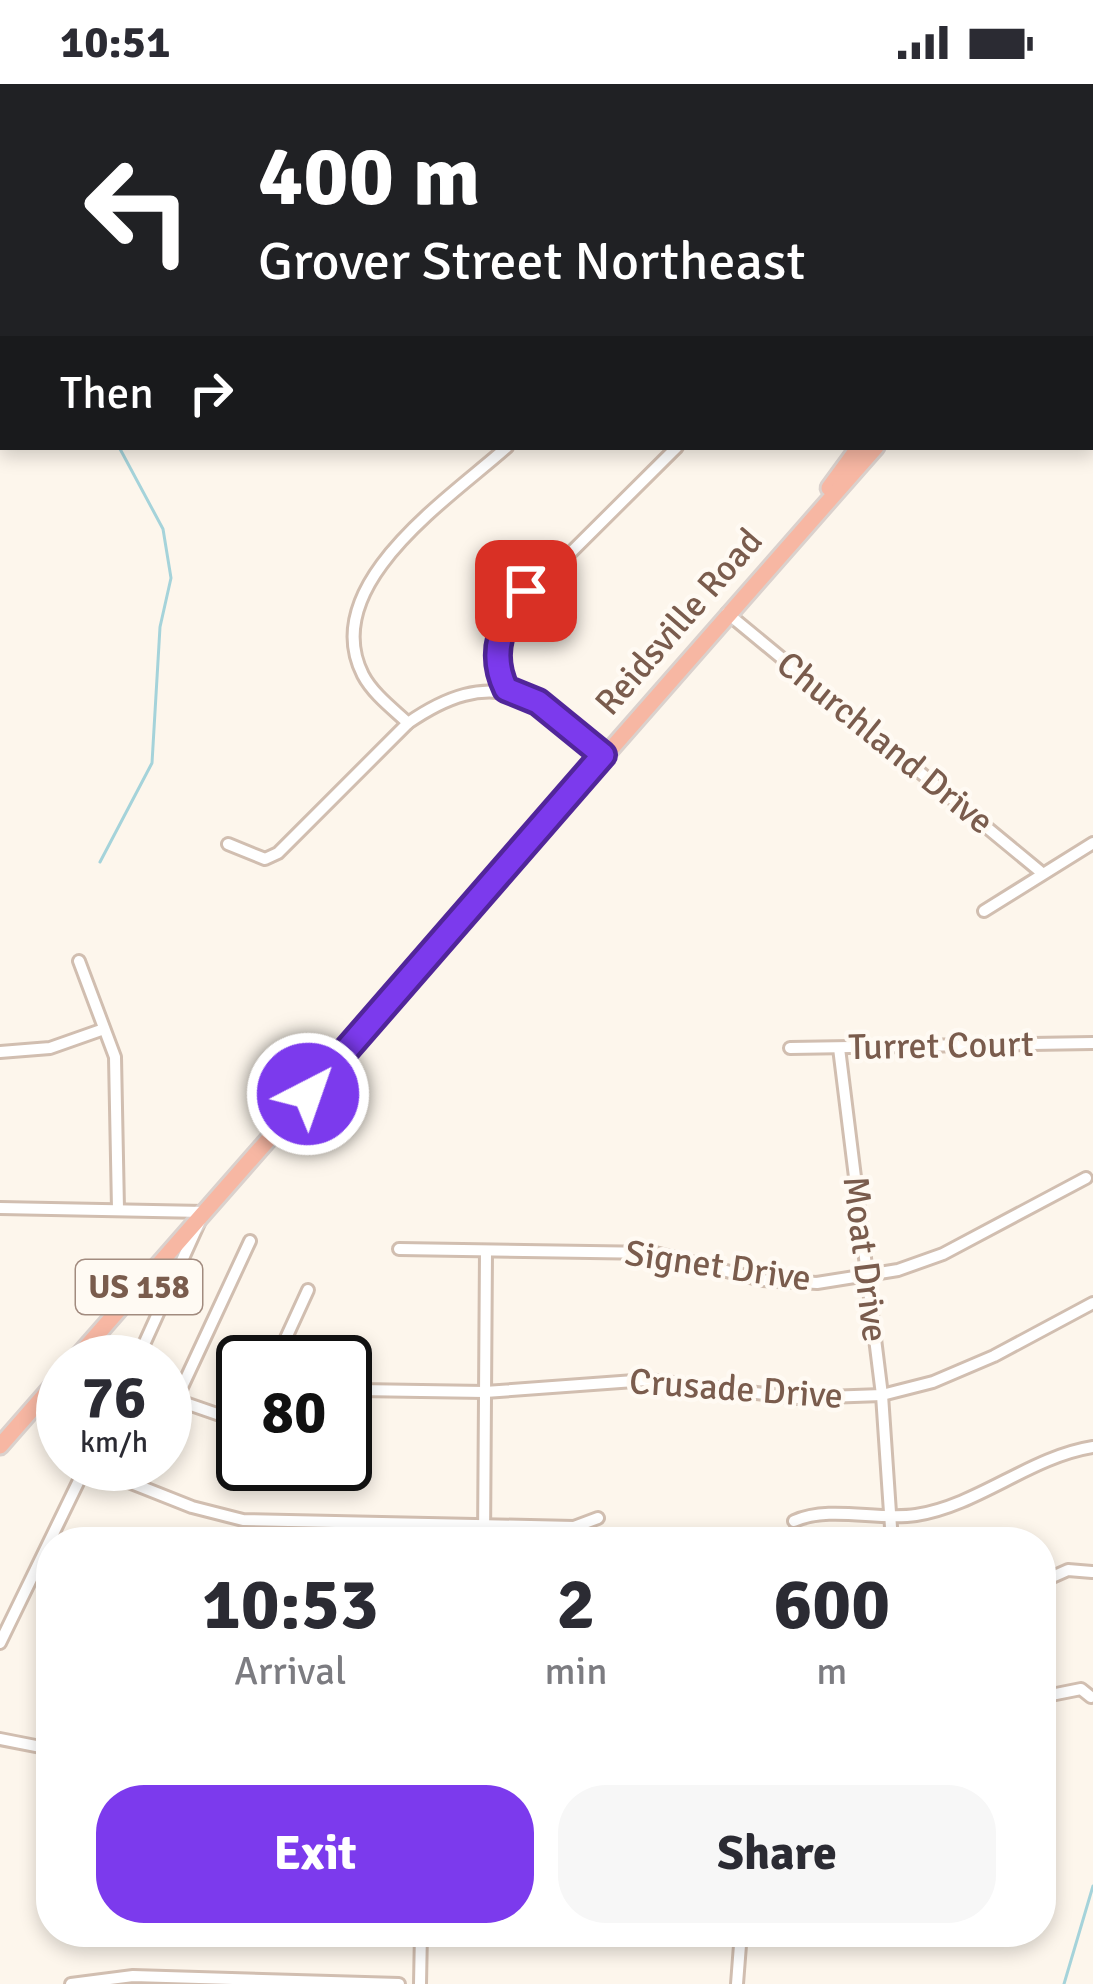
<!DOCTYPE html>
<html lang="en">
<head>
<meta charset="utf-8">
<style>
	:root { --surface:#fff; --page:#f7f7f7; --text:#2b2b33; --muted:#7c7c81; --accent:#7c3aed }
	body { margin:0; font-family:Signika,sans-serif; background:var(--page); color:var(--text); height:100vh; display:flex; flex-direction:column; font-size:45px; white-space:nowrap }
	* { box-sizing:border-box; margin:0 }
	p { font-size:39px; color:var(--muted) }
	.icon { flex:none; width:66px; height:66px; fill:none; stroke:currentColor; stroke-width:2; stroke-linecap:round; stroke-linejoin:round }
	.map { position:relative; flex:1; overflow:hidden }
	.panel { position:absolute; left:36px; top:1443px; width:1020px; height:420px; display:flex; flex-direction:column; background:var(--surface); border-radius:48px; box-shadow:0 6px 18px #0003 }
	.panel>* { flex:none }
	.hud { position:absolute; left:0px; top:0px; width:1095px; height:366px; box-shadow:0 6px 18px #0003; background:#202124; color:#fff; overflow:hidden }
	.speed { position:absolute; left:36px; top:1251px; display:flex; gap:24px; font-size:60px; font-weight:700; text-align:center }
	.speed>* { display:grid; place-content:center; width:156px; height:156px; border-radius:50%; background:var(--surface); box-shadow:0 6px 18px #0003; line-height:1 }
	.speed small { font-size:30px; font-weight:400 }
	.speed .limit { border:6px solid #111; border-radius:18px; background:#fff; color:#111 }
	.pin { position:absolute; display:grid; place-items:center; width:102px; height:102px; color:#fff; margin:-51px; border-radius:24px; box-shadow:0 6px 18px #0006 }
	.me { position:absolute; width:132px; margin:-66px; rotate:41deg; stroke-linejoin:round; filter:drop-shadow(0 0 9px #0008) }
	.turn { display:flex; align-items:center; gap:42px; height:252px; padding:0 60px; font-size:54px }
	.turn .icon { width:156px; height:156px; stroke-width:2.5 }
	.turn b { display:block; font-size:84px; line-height:102px }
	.then { display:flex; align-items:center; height:114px; padding:0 60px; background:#0003; gap:24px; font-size:45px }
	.eta { display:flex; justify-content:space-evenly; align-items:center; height:204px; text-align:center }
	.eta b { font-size:72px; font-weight:700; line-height:84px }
	.cta { display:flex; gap:24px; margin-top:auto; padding:24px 60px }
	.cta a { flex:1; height:138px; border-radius:48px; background:var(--accent); color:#fff; font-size:48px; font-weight:700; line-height:138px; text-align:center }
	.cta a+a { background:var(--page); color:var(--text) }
	.status { display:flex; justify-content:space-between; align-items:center; height:84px; padding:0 60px; background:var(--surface); direction:ltr }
	.status svg { height:33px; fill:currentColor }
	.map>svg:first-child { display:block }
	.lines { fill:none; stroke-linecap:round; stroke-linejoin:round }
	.stream { stroke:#a5d3da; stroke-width:3 }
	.minor-casing { stroke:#d1beb0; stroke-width:16 }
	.major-casing { stroke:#dad1cd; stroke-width:18 }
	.highway-casing { stroke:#dad1cd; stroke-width:21 }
	.minor { stroke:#fff; stroke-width:10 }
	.major { stroke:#fbd9a5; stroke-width:12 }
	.highway { stroke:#f7b7a3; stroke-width:15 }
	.route-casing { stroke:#51269a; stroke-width:30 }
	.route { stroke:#7c3aed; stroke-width:21 }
	.labels { text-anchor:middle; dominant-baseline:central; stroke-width:9; stroke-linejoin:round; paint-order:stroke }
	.shield { fill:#fffaf3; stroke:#a28b7f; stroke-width:3 }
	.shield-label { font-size:33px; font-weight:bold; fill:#7a5c4d }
	.street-label { font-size:36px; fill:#7a5c4d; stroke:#fffaf3 }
</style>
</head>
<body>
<div class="status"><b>10:51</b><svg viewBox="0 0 49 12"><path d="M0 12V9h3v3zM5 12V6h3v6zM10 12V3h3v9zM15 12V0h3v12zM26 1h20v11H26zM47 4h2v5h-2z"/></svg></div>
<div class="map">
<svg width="1093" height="1900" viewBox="0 0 1093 1900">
	<rect width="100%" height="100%" fill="#fdf6ec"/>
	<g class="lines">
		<g class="stream">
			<polyline points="0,218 3,221"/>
			<polyline points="100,778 152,679 160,543 171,494 163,445 119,363"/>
			<polyline points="1064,1900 1093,1802"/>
		</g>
		<g class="minor-casing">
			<g id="minor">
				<polyline points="96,0 96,3"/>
				<polyline points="680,3 680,0"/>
				<polyline points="1092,138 1093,138"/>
				<polyline points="1092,157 1093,158"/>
				<polyline points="727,529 1042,789"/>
				<path d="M506,605c-11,-23 -10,-48 -1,-71l172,-171"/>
				<path d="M408,639c-15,-14 -35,-29 -45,-48 -46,-90 87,-177 144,-228"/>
				<path d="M228,760l37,15 13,-6 130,-130c84,-58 127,-29 195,32"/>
				<polyline points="984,827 1093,759"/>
				<polyline points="79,877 115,973 118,1125"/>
				<polyline points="790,964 1093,959"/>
				<polyline points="839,964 882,1311 892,1458"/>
				<polyline points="0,968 50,964 104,945"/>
				<polyline points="0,1124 204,1128 136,1278"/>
				<polyline points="399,1165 655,1169 762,1196 817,1199 898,1186 943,1170 1086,1094"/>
				<polyline points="275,1278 308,1206"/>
				<polyline points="358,1306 485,1308 648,1296 798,1314 882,1311 933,1298 994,1272 1093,1219"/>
				<polyline points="165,1312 243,1339"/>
				<polyline points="176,1316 250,1157"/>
				<polyline points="86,1381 192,1423 243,1436 574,1443 598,1434"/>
				<path d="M794,1437c37,-16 83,0 122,-6 63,-10 114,-58 177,-68"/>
				<polyline points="484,1458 486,1167"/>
				<polyline points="1041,1498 1068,1486 1092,1488"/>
				<polyline points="0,1559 87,1380"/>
				<polyline points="1041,1613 1081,1605 1091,1613"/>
				<polyline points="0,1655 51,1665"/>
				<polyline points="71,1900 133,1892 399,1900"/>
				<polyline points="420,1900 421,1848"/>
				<polyline points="737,1900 741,1848"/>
			</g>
		</g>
		<g class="major-casing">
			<polyline id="major" points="372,0 374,3"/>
		</g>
		<g class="highway-casing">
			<g id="highway">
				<polyline points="1051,3 1053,0"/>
				<polyline points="1071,3 1073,0"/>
				<polyline points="829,404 859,363"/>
				<polyline points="73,1278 876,363"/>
				<polyline points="0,1362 63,1290"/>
			</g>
		</g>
		<use href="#minor" class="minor"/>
		<use href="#major" class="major"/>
		<use href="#highway" class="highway"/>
	</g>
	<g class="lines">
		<g class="route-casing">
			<path id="route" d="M308,1010l295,-339 -65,-53 -32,-13c-18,-37 -4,-68 20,-98"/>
		</g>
		<use href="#route" class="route"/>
	</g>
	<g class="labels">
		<rect class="shield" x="76" y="1176" width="126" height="54" rx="9"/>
		<g class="shield-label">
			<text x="139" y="1203">US 158</text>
		</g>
		<g class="street-label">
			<text transform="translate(679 538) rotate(-49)">Reidsville Road</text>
			<text transform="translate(885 659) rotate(39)">Churchland Drive</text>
			<text transform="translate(941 962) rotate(-1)">Turret Court</text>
			<text transform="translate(865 1175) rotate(83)">Moat Drive</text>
			<text transform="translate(718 1182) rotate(8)">Signet Drive</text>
			<text transform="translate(736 1305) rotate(4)">Crusade Drive</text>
		</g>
	</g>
</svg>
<div class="speed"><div>76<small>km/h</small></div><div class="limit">80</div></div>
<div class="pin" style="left:526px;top:507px;background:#d93025"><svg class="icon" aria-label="arrive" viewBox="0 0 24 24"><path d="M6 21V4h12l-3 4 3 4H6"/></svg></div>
<svg class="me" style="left:308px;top:1010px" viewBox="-20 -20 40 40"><circle r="17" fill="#7c3aed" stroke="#fff" stroke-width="3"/><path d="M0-11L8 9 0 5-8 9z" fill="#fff"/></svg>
<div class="hud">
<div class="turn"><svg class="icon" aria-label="left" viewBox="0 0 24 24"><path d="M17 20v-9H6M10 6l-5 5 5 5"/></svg><div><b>400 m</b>Grover Street Northeast</div></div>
<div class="then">Then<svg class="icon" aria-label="right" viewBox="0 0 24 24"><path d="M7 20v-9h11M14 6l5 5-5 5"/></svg></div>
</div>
<section class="panel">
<div class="eta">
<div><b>10:53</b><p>Arrival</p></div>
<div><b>2</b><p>min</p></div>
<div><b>600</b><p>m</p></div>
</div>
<div class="cta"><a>Exit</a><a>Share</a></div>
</section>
</div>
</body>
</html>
